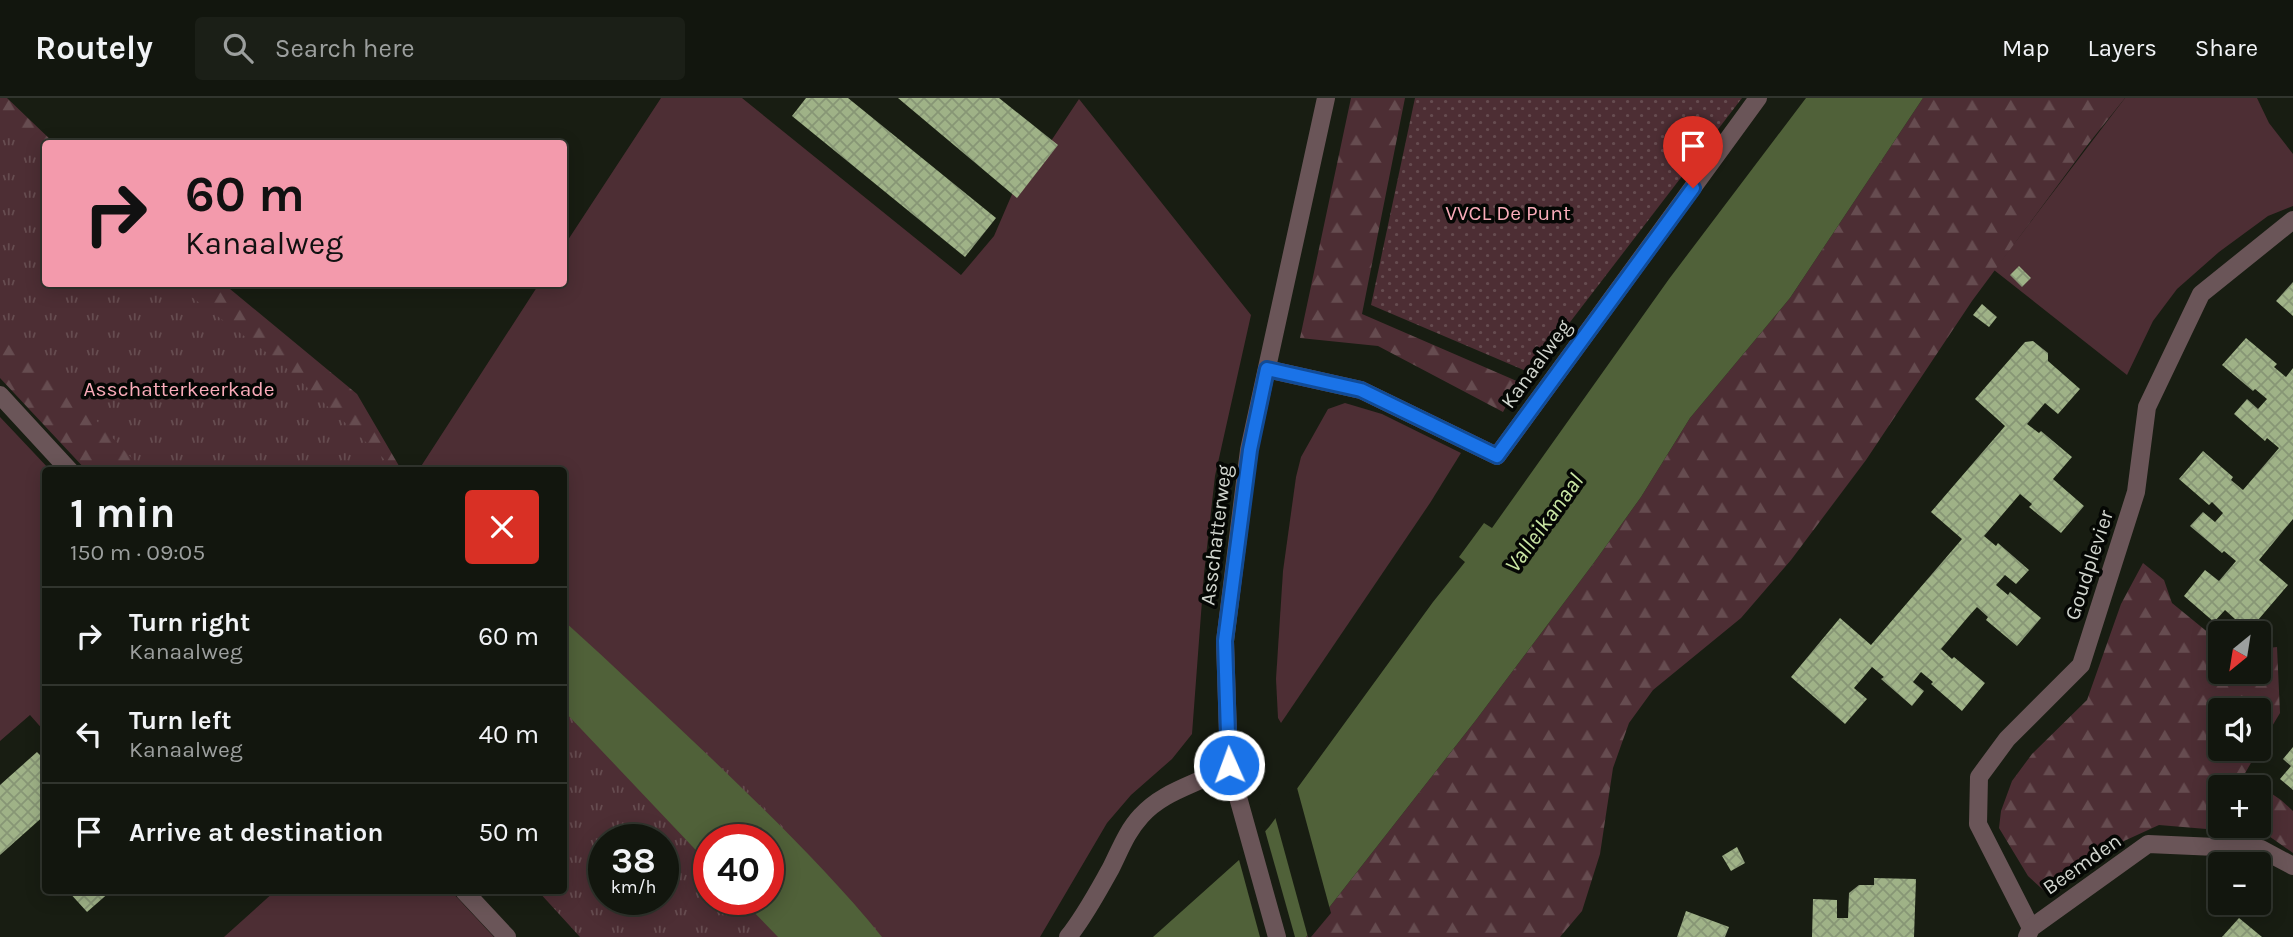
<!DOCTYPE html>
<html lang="en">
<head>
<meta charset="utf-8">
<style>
	:root { --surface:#12160e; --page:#1b1f17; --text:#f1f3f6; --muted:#9c9f9e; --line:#31352e }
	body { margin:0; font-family:Karla,sans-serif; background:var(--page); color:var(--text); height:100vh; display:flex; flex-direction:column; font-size:26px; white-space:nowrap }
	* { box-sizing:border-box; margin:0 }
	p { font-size:23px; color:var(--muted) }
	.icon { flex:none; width:38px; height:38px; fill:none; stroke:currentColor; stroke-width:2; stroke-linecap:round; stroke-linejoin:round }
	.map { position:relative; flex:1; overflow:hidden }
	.panel { position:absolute; left:42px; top:369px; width:525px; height:427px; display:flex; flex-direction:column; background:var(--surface); border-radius:7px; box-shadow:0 4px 18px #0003,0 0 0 2px var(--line) }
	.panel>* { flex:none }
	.hud { position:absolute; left:42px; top:42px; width:525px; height:147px; border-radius:7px; box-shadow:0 4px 18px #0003,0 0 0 2px var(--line); background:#f39aac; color:#111; overflow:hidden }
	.needle { width:46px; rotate:210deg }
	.controls { position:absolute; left:2208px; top:523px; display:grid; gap:14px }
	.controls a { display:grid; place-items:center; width:63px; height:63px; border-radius:7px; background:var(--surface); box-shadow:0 4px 18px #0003,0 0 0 2px var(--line); font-size:35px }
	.speed { position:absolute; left:588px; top:726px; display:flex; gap:14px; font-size:35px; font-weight:700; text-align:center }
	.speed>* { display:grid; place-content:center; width:91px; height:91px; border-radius:50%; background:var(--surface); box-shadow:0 4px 18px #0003,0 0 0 2px var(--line); line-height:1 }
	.speed small { font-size:18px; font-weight:400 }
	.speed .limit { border:10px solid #d22; background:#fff; color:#111 }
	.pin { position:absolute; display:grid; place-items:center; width:60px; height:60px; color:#fff; margin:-72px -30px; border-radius:50% 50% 50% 0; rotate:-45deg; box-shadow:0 0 7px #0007 }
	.pin .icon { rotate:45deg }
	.me { position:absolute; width:77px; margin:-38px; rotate:358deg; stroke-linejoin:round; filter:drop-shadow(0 0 5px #0008) }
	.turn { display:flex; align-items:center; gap:24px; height:147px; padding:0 28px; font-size:32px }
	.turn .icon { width:91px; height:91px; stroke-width:2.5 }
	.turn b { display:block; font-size:49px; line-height:60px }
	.round { display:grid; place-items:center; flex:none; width:74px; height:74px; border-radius:7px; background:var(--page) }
	.overview { display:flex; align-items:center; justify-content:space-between; height:119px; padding:0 28px }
	h1 { font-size:42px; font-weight:700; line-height:52px }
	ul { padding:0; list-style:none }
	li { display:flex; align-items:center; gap:21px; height:98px; padding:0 28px; border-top:2px solid var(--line) }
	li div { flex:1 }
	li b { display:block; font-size:26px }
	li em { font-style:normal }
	header { display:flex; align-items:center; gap:42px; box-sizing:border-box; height:98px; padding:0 35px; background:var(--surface); border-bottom:2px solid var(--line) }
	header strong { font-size:33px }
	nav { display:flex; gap:38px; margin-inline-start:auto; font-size:24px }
	.search { width:490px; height:63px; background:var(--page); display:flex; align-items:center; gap:18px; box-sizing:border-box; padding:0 24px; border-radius:7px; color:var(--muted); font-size:26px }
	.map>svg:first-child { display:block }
	.grass { fill:#4d2e34 }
	.forest { fill:url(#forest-firs); fill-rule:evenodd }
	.park { fill:url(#park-tufts); fill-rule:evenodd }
	.garden { fill:url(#garden-dots) }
	.water { fill:#506139 }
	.pier { fill:#181d12 }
	.building { fill:url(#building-cross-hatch) }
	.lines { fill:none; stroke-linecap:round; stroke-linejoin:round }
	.minor { stroke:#6a5558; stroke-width:18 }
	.route-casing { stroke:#114b97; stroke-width:18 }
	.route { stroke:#1a73e8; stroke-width:12 }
	.labels { text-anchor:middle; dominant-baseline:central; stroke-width:7; stroke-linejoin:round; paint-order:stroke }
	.park-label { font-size:21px; fill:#faacba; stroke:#050704 }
	.street-label { font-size:21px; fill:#d2d6cf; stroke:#050704 }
	.water-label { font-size:23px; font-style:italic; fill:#cae7a4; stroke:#050704 }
</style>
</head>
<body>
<header>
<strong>Routely</strong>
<div class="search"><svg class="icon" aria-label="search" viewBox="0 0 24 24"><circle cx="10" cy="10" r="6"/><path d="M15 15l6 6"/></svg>Search here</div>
<nav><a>Map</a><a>Layers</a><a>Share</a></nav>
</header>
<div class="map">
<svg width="2293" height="839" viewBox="0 0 2293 839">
	<defs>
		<pattern id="forest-firs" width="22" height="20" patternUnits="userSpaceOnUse" patternTransform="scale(1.75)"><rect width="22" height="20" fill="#4d2e34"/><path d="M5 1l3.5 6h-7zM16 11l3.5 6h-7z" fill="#664c50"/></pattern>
		<pattern id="park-tufts" width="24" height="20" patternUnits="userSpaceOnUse" patternTransform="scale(1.75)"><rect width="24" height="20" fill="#4d2e34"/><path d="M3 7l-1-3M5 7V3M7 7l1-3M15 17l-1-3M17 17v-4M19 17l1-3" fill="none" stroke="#664c50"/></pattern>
		<pattern id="garden-dots" width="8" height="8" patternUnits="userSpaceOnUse" patternTransform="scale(1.75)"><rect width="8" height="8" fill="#4d2e34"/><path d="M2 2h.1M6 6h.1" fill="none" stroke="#664c50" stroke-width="1.8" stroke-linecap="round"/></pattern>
		<pattern id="building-cross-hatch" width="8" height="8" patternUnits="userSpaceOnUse" patternTransform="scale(1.75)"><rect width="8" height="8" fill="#9fb287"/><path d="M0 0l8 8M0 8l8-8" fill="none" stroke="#879675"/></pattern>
	</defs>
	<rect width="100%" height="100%" fill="#181d12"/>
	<g class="grass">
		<polygon points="661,0 742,0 961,177 994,138 1016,87 1051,43 1079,1 1251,217 1215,378 1204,476 1192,636 1172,661 1131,697 1107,725 1040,839 882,839 564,523 564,373 418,373 539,186 564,186 564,148"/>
		<polygon points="2125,0 2257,0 2269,25 2293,56 2293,108 2268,118 2219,154 2177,191 2153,223 2127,277 1994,172"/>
		<polygon points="1345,305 1382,316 1461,355 1430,405 1281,625 1278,620 1276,581 1283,473 1296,379 1301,359 1328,311"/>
		<polygon points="0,319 51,373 46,373 45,634 30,617 0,643"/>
		<polygon points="275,793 451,793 494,839 224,839"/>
	</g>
	<g class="forest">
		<polygon points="0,0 7,0 54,45 46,46 46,186 224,186 357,296 402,373 87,373 0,280"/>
		<polygon points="1351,0 1405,0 1362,216 1519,284 1503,314 1378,248 1300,240"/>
		<polygon points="1923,0 2125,0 2089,45 1972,203 1866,362 1791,462 1741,520 1653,592 1629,625 1613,670 1600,756 1582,813 1560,839 1306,839 1476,622 1593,466 1641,399 1690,320 1790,200"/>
		<path d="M2143,465l21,17 8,23 49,40v29h38v-23l18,-2 3,66 -21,35v-38h-38v39h38l-15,26 37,25 12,11v42l-27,-19 -107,-9 -35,16 -73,56 -23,-21 -29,-48 2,-17 11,-30 20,-27 55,-54 34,-96zM2221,690h38v38h-38z"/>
	</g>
	<g class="park">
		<polygon points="0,12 45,58 46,186 174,186 282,266 397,373 144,373 0,221"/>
		<path d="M564,521l123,107 201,211h-308l-42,-46h26zM604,742h59v60h-59zM709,742h59v60h-59z"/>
	</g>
	<polygon class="garden" points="1415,0 1742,0 1531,275 1371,207"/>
	<g class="water">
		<polygon points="1806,0 1923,0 1790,200 1690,320 1641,399 1593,466 1476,622 1306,839 1153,839 1239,762 1269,729 1433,504 1465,464 1459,459 1484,425 1492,430 1669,181"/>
		<path d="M564,523c50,45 99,92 148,138 59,57 118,114 170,178h-104l-36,-37h26v-60h-59v24l-145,-153z"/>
	</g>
	<g class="pier">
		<polygon points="1296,686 1331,815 1311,839 1308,839 1274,715"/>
		<polygon points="1264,729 1295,839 1260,839 1238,758"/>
	</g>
	<g class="building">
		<polygon points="806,0 848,0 996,120 965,159 792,18"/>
		<polygon points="898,0 999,0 1058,47 1017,100"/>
		<polygon points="2019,168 2031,180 2022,189 2010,177"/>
		<polygon points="2293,184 2293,218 2276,203"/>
		<polygon points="1982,206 1997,219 1989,229 1973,217"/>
		<polygon points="2246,240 2277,266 2274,269 2286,279 2293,270 2293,421 2259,462 2288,487 2246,536 2227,536 2225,534 2235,521 2225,512 2214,524 2184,498 2205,472 2219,483 2236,463 2224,453 2222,455 2190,428 2203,414 2215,424 2223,415 2212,404 2209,407 2179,381 2203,353 2233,379 2231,382 2243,392 2279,350 2267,340 2265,343 2234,316 2247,301 2258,311 2267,301 2255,291 2253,293 2222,267"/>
		<polygon points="2033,243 2048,255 2048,263 2080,291 2058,316 2045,305 2027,326 2039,335 2041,333 2072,359 2053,381 2084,408 2061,435 2029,409 2032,406 2020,396 1984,438 1996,448 1998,445 2029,472 2016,486 2005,477 1996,487 2008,497 2010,494 2041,520 2017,548 1986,522 1988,519 1977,509 1968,519 1941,551 1952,561 1954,559 1985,585 1962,613 1931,586 1933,584 1921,574 1913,584 1924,593 1912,608 1881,581 1884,579 1872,569 1854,590 1867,601 1845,626 1791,579 1840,520 1871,547 1962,441 1931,414 2005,328 1975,301 2025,244"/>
		<polygon points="2293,649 2293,692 2280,681 2291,668 2283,661"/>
		<polygon points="37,654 46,663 46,716 0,757 0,687"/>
		<polygon points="1737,749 1745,765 1731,773 1722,758"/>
		<polygon points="1874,780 1916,781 1914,839 1812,839 1813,801 1837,802 1837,820 1848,820 1849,795 1859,787 1874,787"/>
		<polygon points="68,793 111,793 87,814"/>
		<polygon points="1686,813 1729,829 1725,839 1677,839"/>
		<polygon points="2239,820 2262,839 2222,839"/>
	</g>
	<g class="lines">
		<g class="minor">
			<polyline points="1267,271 1361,292 1497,358 1758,0"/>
			<polyline points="0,297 70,373"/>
			<polyline points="464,793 507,839"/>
			<polyline points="2031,830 1978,726 1979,679 2007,641 2081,567 2136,394 2147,309 2201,196 2293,122"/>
			<path d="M1068,839c17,-21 30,-46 43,-69 9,-18 16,-37 30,-52 24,-27 60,-32 88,-51"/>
			<polyline points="1277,839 1229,667 1225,543 1249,352 1326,0"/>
			<polyline points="2027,839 2031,830 2148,746 2261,751 2293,768"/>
		</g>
	</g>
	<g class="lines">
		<g class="route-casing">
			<polyline id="route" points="1229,667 1225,543 1250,352 1267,271 1361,292 1497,358 1693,90"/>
		</g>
		<use href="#route" class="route"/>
	</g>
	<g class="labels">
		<g class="park-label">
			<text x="1508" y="115">VVCL De Punt</text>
			<text x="179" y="291">Asschatterkeerkade</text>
		</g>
		<g class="street-label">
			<text transform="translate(1536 266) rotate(-54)">Kanaalweg</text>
			<text transform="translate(1216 437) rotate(-83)">Asschatterweg</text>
			<text transform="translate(2089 467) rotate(-72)">Goudplevier</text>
			<text transform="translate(2082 766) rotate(-35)">Beemden</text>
		</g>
		<g class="water-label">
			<text transform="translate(1544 425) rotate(-54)">Valleikanaal</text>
		</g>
	</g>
</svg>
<div class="controls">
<a><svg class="needle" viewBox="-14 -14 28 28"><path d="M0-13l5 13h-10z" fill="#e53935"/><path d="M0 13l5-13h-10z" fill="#9c9f9e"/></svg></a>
<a><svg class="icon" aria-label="sound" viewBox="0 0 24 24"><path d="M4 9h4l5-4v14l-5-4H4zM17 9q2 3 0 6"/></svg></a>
<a>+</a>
<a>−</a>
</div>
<div class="speed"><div>38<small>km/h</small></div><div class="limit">40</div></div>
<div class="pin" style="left:1693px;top:90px;background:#d93025"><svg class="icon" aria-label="arrive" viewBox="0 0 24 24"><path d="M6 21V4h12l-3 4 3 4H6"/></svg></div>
<svg class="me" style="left:1229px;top:667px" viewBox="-20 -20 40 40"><circle r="17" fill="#1a73e8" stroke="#fff" stroke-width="3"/><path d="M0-11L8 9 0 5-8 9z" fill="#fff"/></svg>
<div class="hud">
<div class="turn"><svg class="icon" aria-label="right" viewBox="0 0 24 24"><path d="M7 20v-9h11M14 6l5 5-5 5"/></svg><div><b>60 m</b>Kanaalweg</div></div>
</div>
<section class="panel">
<div class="overview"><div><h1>1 min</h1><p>150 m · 09:05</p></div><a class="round" style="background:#d93025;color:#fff"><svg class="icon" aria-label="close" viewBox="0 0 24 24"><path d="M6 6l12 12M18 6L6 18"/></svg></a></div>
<ul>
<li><svg class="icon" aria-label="right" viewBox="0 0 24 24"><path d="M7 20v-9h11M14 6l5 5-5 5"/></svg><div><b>Turn right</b><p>Kanaalweg</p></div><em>60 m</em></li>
<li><svg class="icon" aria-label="left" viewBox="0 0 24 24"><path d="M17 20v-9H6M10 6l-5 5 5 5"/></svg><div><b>Turn left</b><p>Kanaalweg</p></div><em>40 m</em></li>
<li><svg class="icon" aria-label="arrive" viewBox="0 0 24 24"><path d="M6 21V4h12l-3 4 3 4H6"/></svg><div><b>Arrive at destination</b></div><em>50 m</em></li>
</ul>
</section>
</div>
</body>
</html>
